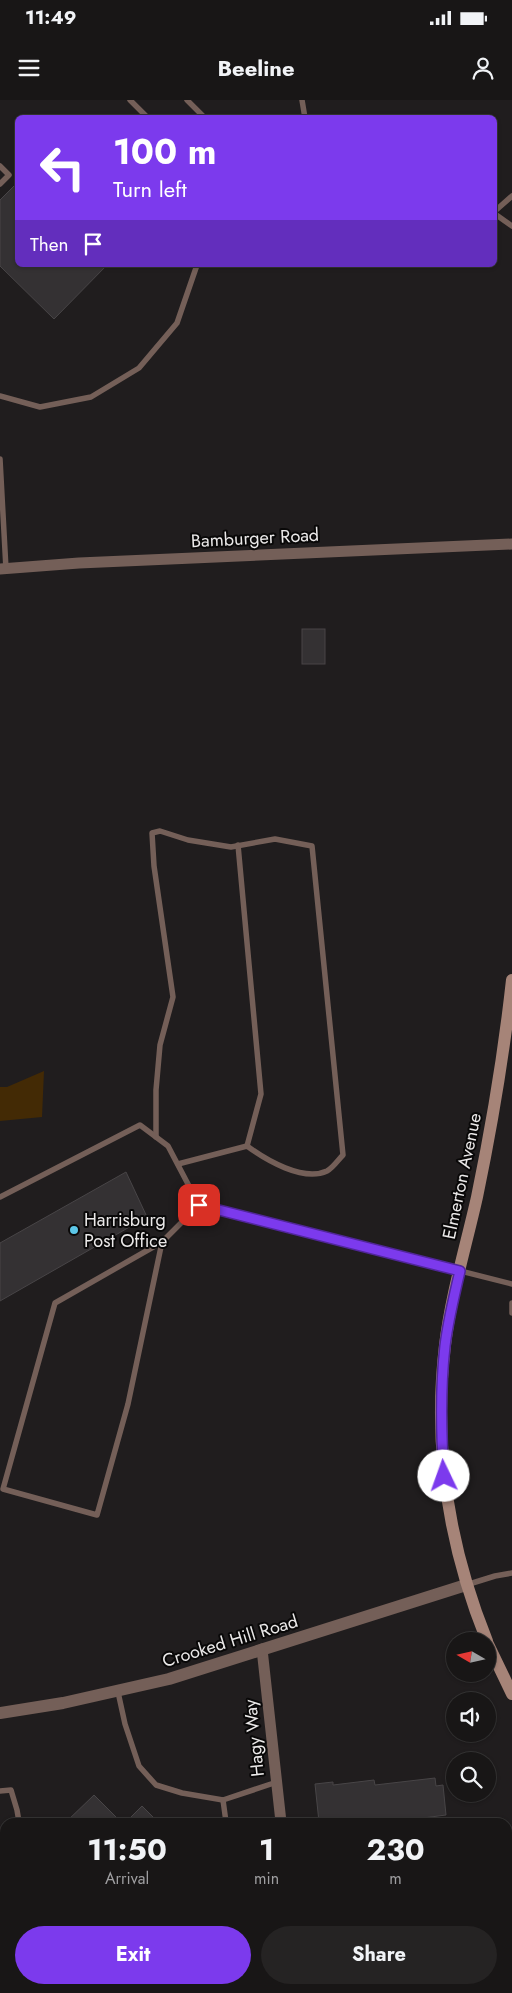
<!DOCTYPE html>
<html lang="en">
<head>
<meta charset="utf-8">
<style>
	:root { --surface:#181616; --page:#252323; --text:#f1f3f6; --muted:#9f9fa1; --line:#363535; --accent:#7c3aed }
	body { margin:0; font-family:Jost,sans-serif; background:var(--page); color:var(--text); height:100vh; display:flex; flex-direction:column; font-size:19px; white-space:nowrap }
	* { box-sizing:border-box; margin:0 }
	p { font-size:16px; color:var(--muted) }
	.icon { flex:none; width:28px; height:28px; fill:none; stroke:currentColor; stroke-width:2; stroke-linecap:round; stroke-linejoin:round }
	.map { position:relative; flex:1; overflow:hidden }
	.side { position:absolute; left:0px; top:1718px; width:512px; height:176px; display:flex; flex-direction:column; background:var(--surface); border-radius:15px 15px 0 0; box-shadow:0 1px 4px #0004,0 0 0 1px var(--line) }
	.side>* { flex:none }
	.hud { position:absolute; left:15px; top:15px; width:482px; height:152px; border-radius:8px; box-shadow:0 1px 4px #0004,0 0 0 1px var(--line); background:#7c3aed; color:#fff; overflow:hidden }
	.needle { width:32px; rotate:279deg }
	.buttons { position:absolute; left:446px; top:1532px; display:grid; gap:10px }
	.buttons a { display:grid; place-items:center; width:50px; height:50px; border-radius:50%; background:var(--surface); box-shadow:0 1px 4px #0004,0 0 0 1px var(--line); font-size:25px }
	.pin { position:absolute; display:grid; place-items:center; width:42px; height:42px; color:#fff; margin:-21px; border-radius:10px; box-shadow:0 2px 8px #0006 }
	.me { position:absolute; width:55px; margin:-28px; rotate:357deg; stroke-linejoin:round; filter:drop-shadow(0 0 4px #0008) }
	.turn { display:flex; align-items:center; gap:18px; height:105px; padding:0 15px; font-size:22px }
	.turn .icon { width:65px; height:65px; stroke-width:2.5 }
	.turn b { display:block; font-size:35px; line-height:42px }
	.then { display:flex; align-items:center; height:48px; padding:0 15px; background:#0003; gap:10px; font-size:19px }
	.eta { display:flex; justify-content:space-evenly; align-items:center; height:85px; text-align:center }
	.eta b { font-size:30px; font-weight:700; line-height:35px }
	.cta { display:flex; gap:10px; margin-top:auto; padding:10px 15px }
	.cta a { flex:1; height:58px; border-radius:30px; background:var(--accent); color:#fff; font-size:20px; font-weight:700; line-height:58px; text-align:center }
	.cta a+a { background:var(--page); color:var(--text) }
	.status { display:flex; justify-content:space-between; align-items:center; height:35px; padding:0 25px; background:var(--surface); direction:ltr }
	.status svg { height:14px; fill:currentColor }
	header { display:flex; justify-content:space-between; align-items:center; height:65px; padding:0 15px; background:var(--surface); font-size:22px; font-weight:700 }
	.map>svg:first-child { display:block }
	.green { fill:#432a05 }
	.building { fill:#343133; stroke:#484547 }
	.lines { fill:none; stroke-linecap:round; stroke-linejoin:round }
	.service { stroke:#745f58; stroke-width:5.5 }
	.minor { stroke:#745f58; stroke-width:11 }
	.tertiary { stroke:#745f58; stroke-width:12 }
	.secondary { stroke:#a68478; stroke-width:12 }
	.route-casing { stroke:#51269a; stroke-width:12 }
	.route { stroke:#7c3aed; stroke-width:9 }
	.poi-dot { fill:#5cc7e8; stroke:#090808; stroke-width:2 }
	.labels { text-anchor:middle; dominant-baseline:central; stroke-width:4; stroke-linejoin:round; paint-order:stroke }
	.street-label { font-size:18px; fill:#ebe9e9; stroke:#090808 }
	.poi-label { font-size:18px; fill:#ebe9e9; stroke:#090808; text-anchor:start }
</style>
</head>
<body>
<div class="status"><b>11:49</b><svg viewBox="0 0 49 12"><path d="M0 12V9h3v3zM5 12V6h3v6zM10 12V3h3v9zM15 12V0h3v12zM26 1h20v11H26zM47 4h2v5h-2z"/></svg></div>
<header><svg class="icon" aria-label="menu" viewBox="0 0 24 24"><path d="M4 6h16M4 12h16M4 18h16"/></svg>Beeline<svg class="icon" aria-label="person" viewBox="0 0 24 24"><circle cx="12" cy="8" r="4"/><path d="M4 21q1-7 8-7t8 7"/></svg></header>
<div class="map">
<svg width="512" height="1893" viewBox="0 0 512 1893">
	<rect width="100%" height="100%" fill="#201d1e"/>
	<polygon class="green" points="44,971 42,1017 0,1021 0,987 7,987"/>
	<g class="building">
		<polygon points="18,82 18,165 107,165 54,219 0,166 0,100"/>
		<rect x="302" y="529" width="23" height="35"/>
		<polygon points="126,1072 147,1117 0,1201 0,1143"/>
		<polygon points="435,1678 436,1686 443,1685 446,1715 400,1721 400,1722 319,1722 315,1684 333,1682 333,1685 374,1680 375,1685"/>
		<polygon points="94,1695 121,1722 66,1722"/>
		<polygon points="142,1706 158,1722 126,1722"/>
	</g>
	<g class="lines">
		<g class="service">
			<polyline points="130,0 148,18"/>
			<polyline points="187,0 205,18"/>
			<polyline points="302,0 305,18"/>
			<polyline points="0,66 9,75 0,84"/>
			<polyline points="495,111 512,96"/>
			<polyline points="495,114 512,126"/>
			<polyline points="0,296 40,307 91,297 139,268 177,223 197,165"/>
			<polyline points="0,359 6,469"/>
			<polyline points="238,745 261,994 247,1046"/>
			<path d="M156,1037v-47l4,-45 13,-48 -19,-131 -2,-33 8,-2 28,9 43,7 44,-8 37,7 31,309c-5,5 -10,13 -16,16 -24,11 -61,-11 -80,-25l-69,18"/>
			<polyline points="0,1097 140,1025 168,1046 199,1105 512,1184"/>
			<polyline points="162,1142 128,1304 97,1415 3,1389 55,1203 162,1142 199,1105"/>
			<polyline points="512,1203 512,1213"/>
			<polyline points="466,1485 495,1476 512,1473"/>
			<polyline points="118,1592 125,1624 139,1666 156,1685 182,1693 223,1700 277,1682"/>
			<polyline points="0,1691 11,1690 17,1710 19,1722"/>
			<polyline points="223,1700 226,1722"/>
			<polyline points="508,1871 512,1867"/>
			<polyline points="36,1889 37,1893"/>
			<polyline points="362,1889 363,1893"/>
			<polyline points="229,1893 232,1889"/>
			<polyline points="478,1893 483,1889"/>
		</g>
		<g class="minor">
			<polyline points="0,469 79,463 512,444"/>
			<polyline points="262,1549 281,1722"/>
			<polyline points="300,1889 301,1893"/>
		</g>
		<polyline class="tertiary" points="0,1613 63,1603 169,1579 466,1485"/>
		<g class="secondary">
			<path d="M487,1541c-38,-94 -54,-195 -42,-296 6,-50 21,-99 32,-148 15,-72 27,-144 35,-217"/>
			<polyline points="488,1544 512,1594"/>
		</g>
	</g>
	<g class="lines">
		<g class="route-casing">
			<path id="route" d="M199,1105l261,66c-6,25 -12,50 -15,75 -5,44 -4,87 -1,130"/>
		</g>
		<use href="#route" class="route"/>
	</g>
	<circle class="poi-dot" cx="74" cy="1130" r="5"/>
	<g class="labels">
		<g class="street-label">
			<text transform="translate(255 438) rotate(-3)">Bamburger Road</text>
			<text transform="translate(462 1076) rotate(-78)">Elmerton Avenue</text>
			<text transform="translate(230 1541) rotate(-17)">Crooked Hill Road</text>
			<text transform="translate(254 1638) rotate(-96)">Hagy Way</text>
		</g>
		<g class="poi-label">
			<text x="84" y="1120">Harrisburg<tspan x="84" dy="21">Post Office</tspan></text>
		</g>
	</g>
</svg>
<div class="buttons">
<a><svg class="needle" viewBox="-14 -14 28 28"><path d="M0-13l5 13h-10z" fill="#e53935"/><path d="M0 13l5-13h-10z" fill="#9f9fa1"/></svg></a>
<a><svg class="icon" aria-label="sound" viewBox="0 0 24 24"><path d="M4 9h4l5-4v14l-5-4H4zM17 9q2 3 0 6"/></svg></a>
<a><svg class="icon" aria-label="search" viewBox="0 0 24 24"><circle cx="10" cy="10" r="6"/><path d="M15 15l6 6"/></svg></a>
</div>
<div class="pin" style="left:199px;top:1105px;background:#d93025"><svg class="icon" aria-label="arrive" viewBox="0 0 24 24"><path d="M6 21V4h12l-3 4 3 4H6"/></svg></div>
<svg class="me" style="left:444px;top:1376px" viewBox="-20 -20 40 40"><circle r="19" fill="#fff"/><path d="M0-13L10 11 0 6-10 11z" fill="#7c3aed"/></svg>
<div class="hud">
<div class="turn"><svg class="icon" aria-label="left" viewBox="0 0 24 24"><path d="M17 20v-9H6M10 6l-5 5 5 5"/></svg><div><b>100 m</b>Turn left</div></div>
<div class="then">Then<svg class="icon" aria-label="arrive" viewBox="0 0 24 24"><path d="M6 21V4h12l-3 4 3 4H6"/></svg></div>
</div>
<section class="side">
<div class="eta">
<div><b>11:50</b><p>Arrival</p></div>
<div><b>1</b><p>min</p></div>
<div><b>230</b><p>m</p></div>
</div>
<div class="cta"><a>Exit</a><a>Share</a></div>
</section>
</div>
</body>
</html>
